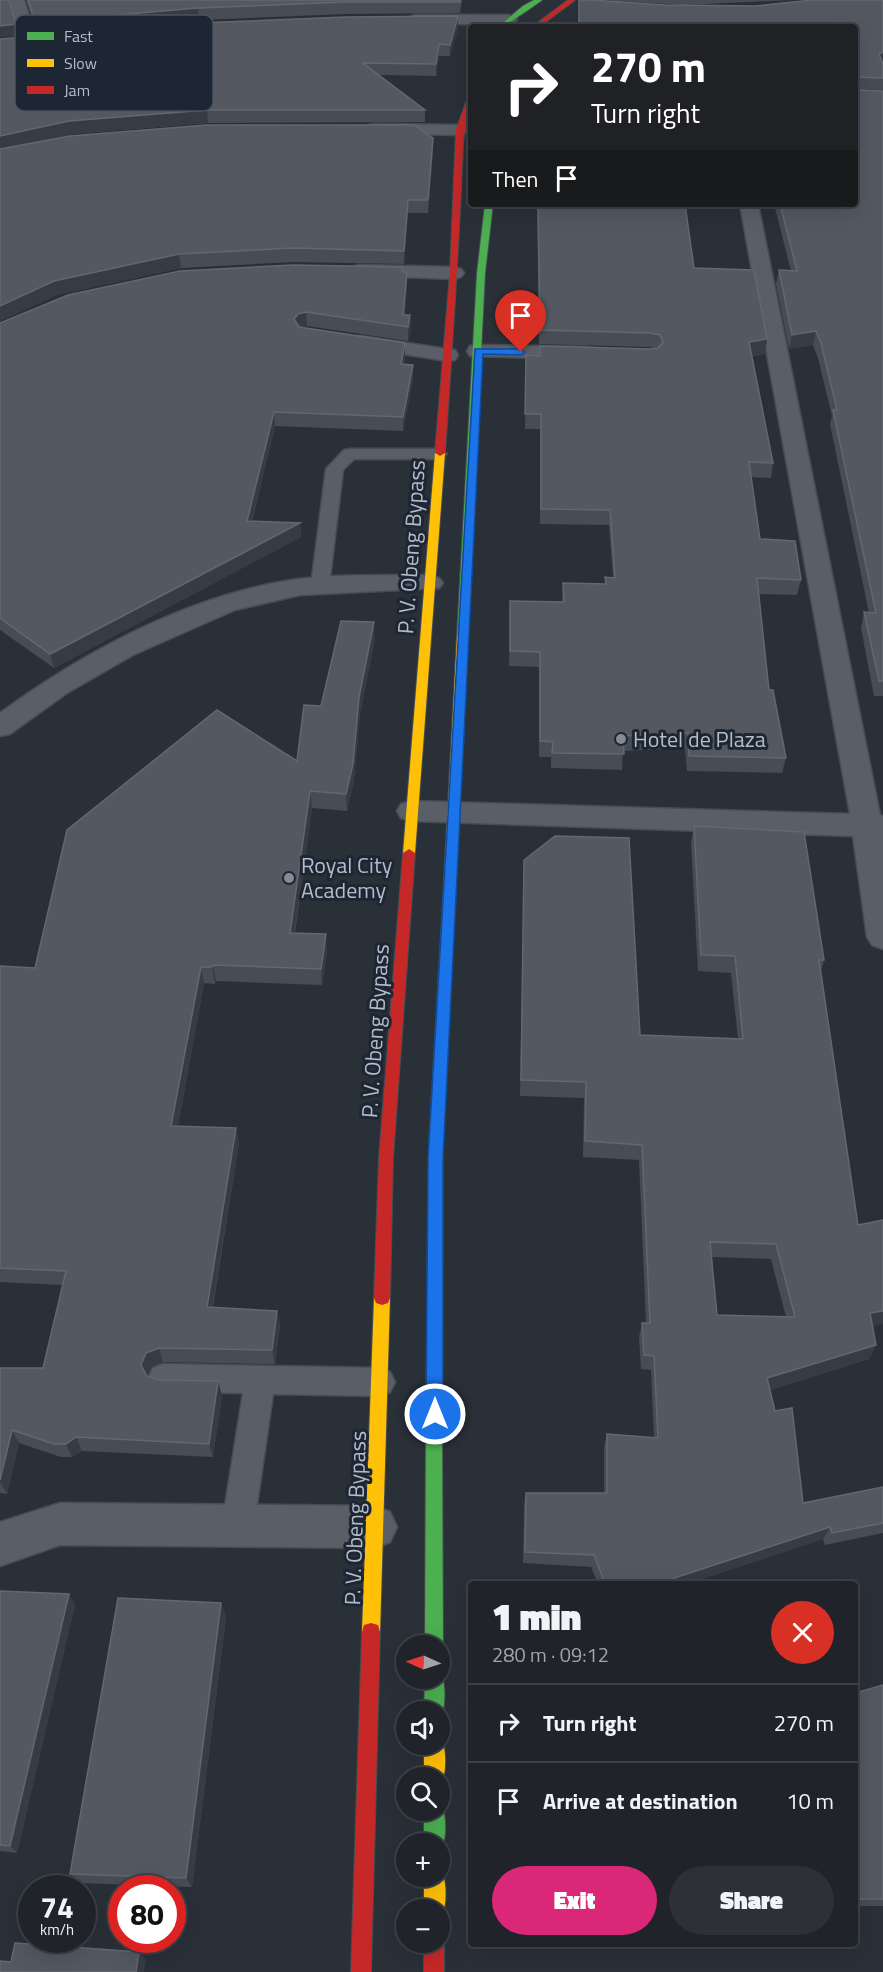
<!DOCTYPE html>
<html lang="en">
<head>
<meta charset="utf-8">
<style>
	:root { --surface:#20242a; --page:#2d3036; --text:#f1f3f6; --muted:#a2a4a8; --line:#3d4147; --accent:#db2777 }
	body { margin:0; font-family:"Titillium Web",sans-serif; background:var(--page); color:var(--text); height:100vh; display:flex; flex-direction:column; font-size:22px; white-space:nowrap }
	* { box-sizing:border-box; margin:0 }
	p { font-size:20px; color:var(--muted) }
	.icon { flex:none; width:33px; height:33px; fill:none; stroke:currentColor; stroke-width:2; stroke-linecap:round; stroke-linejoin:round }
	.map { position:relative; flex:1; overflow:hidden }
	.drawer { position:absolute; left:468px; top:1581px; width:390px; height:366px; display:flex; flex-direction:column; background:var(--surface); border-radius:6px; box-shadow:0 6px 24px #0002,0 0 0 2px var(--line) }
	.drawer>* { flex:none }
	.guide { position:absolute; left:468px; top:24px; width:390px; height:183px; border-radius:6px; box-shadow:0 6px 24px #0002,0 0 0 2px var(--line); background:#202124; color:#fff; overflow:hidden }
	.needle { width:39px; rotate:273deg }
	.fabs { position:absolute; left:396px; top:1635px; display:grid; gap:12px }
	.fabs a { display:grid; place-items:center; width:54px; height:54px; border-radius:50%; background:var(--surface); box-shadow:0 6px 24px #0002,0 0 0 2px var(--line); font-size:30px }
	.speed { position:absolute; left:18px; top:1875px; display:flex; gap:12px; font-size:30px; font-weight:700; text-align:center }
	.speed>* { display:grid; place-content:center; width:78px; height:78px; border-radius:50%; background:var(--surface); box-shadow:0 6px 24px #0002,0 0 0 2px var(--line); line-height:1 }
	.speed small { font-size:15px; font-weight:400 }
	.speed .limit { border:9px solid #d22; background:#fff; color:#111 }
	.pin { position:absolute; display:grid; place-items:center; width:51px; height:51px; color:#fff; margin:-62px -26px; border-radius:50% 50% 50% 0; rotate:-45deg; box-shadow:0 0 6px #0007 }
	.pin .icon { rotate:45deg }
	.me { position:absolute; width:66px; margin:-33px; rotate:0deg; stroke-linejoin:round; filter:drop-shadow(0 0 4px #0008) }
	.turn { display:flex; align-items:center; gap:21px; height:126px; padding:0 24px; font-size:27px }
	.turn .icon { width:78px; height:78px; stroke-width:2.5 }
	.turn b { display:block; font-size:42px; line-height:51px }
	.then { display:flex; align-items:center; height:57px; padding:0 24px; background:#0003; gap:12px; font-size:22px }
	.round { display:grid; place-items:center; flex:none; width:63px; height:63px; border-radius:32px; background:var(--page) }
	.overview { display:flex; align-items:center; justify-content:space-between; height:102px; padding:0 24px }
	h1 { font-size:36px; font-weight:800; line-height:45px }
	.action { display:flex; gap:12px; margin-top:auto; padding:12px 24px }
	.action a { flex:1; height:69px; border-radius:36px; background:var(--accent); color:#fff; font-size:24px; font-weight:800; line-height:69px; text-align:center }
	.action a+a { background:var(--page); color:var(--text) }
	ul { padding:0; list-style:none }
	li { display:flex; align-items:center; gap:18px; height:78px; padding:0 24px; border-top:2px solid var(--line) }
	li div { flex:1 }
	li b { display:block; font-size:22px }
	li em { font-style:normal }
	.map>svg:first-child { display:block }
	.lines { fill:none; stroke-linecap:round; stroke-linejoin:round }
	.lane-casing { stroke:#484c55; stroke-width:3 }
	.street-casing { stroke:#484c55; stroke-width:3 }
	.fast-casing { stroke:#474c53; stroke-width:2 }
	.slow-casing { stroke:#474c53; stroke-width:2 }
	.jam-casing { stroke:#474c53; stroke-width:2 }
	.lane { fill:#5a5e66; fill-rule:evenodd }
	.street { fill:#5a5e66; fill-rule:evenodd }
	.fast { fill:#4caf50; fill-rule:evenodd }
	.slow { fill:#ffc107; fill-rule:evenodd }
	.jam { fill:#c62828; fill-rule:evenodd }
	.wall { fill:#474c55; fill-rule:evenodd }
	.shaded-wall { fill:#373c44 }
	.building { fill:#535861; stroke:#626872; stroke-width:1.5; fill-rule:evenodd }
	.route { fill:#1a73e8; stroke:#114b97; stroke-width:1.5 }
	.poi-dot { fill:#848b96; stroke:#1d2633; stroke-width:2 }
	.labels { text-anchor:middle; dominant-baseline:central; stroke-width:6; stroke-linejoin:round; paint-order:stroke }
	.street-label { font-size:22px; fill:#b4bcc9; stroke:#1d2633 }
	.poi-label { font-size:22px; fill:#b4bcc9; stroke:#1d2633; text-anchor:start }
	.key { fill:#1d2633; stroke:#4a5360; stroke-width:1.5 }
	.key-label { font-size:16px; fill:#b4bcc9 }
</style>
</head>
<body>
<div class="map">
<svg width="883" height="1972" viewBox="0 0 883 1972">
	<rect width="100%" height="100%" fill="#2a3038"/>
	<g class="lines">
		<g class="lane-casing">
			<g id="lane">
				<polygon points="350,449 439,449 447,454 439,459 354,459 343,470 329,586 320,592 311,586 326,469 344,450"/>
				<polygon points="163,1364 380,1368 390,1372 395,1382 390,1392 380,1396 273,1394 254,1525 249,1536 238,1541 227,1536 222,1525 243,1393 163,1392 153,1388 148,1378 153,1368"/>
			</g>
		</g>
		<g class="street-casing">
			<g id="street">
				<polygon points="10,0 24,0 37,40 34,43 24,43 21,40"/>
				<polygon points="415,15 509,15 517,20 509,25 410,23 407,20 410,17"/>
				<polygon points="375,124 460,125 469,130 460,135 369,133 366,129 369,125"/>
				<polygon points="740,204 758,204 880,815 883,816 883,949 872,945 867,937 853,836 412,821 401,818 397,811 401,804 412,801 850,814"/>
				<polygon points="359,265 454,267 461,269 464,273 461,277 454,279 352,275 349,271 352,267"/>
				<polygon points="360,336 447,349 455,350 458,355 455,360 447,361 353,346 349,342 353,338"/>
				<polygon points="478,345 585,347 593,348 596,353 593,358 585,359 470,356 467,351 470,346"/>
				<path d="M430,575l9,3 4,5 -4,5 -139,7 -65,15 -102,45 -66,38 -57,41 -10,2v-23c81,-59 180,-113 280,-131 49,-9 100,-6 150,-7z"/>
				<polygon points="60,1503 375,1506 390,1512 397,1527 390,1542 375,1548 60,1545 0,1566 0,1522"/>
			</g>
		</g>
		<g class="fast-casing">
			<g id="fast">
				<path d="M534,0h8c-8,6 -37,27 -44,27l25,-21z"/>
				<polygon points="485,204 493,204 485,273 467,636 462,639 457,636 477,273"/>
				<polygon points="449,894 455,899 443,1145 441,1149 436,1151 431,1149 429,1145 443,899"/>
				<polygon points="434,1406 440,1408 442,1414 443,1646 440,1653 440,1646 425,1646 426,1414 428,1408"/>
				<path d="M440,1671c6,10 6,38 0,48v-7h-16l1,-34h15z"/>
				<path d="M440,1802c7,11 7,39 0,50v-8h-16v-34h16z"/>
			</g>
		</g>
		<g class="slow-casing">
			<g id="slow">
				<polygon points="440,450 445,453 415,853 409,857 403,853 435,453"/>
				<polygon points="462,633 467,636 455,899 449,904 443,899 457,636"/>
				<polygon points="436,1139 441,1141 443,1145 442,1414 440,1420 434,1422 428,1420 426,1414 429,1145 431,1141"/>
				<polygon points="382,1291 388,1293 390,1298 380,1632 378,1639 371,1641 364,1639 362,1632 374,1298 376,1293"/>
				<path d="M440,1737c7,10 7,38 0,48v-7h-16v-34h16z"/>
				<path d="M440,1868c7,10 8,40 0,50v-8h-16v-34h16z"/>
			</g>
		</g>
		<g class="jam-casing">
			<g id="jam">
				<polygon points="568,0 575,0 539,27 532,27"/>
				<path d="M471,95c0,17 -7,32 -8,50 -4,103 -11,205 -18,308l-5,3 -5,-3 15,-180 6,-143 12,-33z"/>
				<polygon points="409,849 415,853 393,1158 390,1298 388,1303 382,1305 376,1303 374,1298 379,1158 403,853"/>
				<polygon points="371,1623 378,1625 380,1632 371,1972 351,1972 362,1632 364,1625"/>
				<polygon points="440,1934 444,1942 444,1972 424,1972 424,1942 440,1942"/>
			</g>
		</g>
		<use href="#lane" class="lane"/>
		<use href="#street" class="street"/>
		<use href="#fast" class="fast"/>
		<use href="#slow" class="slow"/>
		<use href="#jam" class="jam"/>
	</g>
	<g class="wall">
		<polygon points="26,0 462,0 460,13 346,14 199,20 38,34"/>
		<polygon points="579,0 664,5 756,6 883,0 883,90 856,89 883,91 883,696 874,696 861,628 864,612 869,613 830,424 832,416 818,358 813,345 789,349 776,284 779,270 791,271 774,204 855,204 855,27 578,27"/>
		<polygon points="602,0 792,0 683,5"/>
		<polygon points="458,16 458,28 450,56 439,56 436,76 379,75 425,110 425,122 208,123 72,134 12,147 433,138 433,151 428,213 408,213 404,264 294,262 181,268 57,295 0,321 0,39"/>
		<polygon points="537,204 685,204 694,268 767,339 765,354 752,356 773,463 771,478 751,477 760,539 801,580 797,595 759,594 769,690 786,758 782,773 687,771 685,748 623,751 622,770 551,768 551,757 539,757 539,667 509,666 510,616 562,602 563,583 605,584 605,577 613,578 609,525 540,524 540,429 525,429 526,369 540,356 540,346 650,349 655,348 648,347 539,344"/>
		<polygon points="402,267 403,272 407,286 405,315 410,315 411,328 408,341 307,326 302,327 405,357 404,364 413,365 413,379 403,431 275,426 252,521 300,523 301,537 54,668 0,630 0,323"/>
		<polygon points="375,639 360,714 354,780 347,811 312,808 295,933 327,951 322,985 216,981 215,984 204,983 178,1126 236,1128 239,1144 213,1307 277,1311 280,1325 275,1364 163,1362 151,1367 147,1376 158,1380 218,1381 222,1395 213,1457 82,1451 72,1457 61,1457 19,1443 7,1494 0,1493 0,1368 43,1368 63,1285 0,1282 0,966 35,968 297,761 321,706"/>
		<path d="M694,826l130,134 -3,10 37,255 25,-5v104l-11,2 4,19 -7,14 -99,31 5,21 28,92 80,-16v46l-58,12 -2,-6 -136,45h-89l-7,-17 -68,-4 1,-58 2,-12h78v-46l3,-13 47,3 -3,-67 -10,-1 -2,-32 3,-14h4l-7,-163 -56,-3 1,-59 -64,-2 4,-236 116,175 98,4 -7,-66 -33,-2 -7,-129zM712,1257l59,2 15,58 -69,-2z"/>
		<polygon points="0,1591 75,1604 17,1853 0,1851"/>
		<polygon points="221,1603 226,1617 192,1887 80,1883 70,1874"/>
		<polygon points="883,1685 883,1906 855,1906 855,1693"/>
		<polygon points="649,1944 710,1944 708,1947"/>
	</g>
	<g class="shaded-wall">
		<polygon points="198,8 199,20 38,34 35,22"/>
		<polygon points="458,16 458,28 450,56 450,45"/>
		<polygon points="16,24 18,36 0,37 0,26"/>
		<polygon points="439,44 439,56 436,76 436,64"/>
		<polygon points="883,52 883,64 879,54"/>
		<polygon points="207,110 208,123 72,134 0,150 0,136 69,121"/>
		<polygon points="433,138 433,151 428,213 428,200"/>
		<polygon points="408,200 408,213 404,264 404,251"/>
		<polygon points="179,254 181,268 57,295 0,321 0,306 54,281"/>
		<polygon points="407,272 407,286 403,328 403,315"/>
		<polygon points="306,312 307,326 299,328 294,319 298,314"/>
		<polygon points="410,315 411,328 408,341 408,327"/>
		<polygon points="816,331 813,345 789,349 792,335"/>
		<polygon points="767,339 765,354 747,356 749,342"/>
		<polygon points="405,343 405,357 402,378 401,364"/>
		<polygon points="413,365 413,379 403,431 403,417"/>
		<polygon points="274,412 275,426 248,535 247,521"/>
		<polygon points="300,523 301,537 54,668 50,654"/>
		<polygon points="374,622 375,639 360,714 354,780 347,811 346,794 359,697"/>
		<polygon points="310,791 312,808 292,949 290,933"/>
		<polygon points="326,934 327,951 322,985 321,969"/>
		<polygon points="213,965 216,981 215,984 212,967"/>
		<polygon points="201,967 204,983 175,1141 171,1126"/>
		<polygon points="236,1128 239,1144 210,1321 207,1307"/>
		<polygon points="277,1311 280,1325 275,1364 272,1350"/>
		<polygon points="883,1311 883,1324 863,1328 870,1313"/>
		<polygon points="876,1345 869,1359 762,1392 767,1378"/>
		<polygon points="159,1348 163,1362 151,1367 146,1379 141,1365 146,1353"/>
		<polygon points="218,1381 222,1395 213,1457 209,1444"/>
		<polygon points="12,1430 19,1443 7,1494 0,1482 0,1480"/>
		<polygon points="76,1437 82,1451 72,1457 66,1444"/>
		<polygon points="830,1527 823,1539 687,1584 656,1584"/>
		<polygon points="69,1594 75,1604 17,1853 10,1846"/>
		<polygon points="221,1603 226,1617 192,1887 186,1878"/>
		<polygon points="139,1952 146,1959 144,1972 136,1972"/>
	</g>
	<g class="building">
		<polygon points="0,0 9,0 16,24 0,26"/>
		<polygon points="28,0 460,0 460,2 345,2 198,8 35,22"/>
		<polygon points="579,0 592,0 664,5 756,6 812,0 883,0 883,52 879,54 883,64 883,78 856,77 856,90 883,91 883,681 879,681 864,612 876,613 833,410 837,410 821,343 816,331 792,335 779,270 797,271 780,204 855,204 855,27 579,27"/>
		<polygon points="458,16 450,45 439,44 436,64 363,63 425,110 207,110 69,121 0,136 0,39 198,23 346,17"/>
		<polygon points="207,125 414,125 433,138 428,200 408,200 404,251 293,248 179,254 54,281 0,306 0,149 70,136"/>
		<polygon points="538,204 685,204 694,268 754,270 767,339 749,342 773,463 749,462 760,539 795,541 801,580 757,578 769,690 773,690 786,758 689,756 688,733 623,736 624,754 552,753 553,742 540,741 540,652 510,651 510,601 564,602 563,583 606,584 605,577 615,578 610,510 541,509 541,414 525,414 526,355 540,356 540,346 650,349 658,348 663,342 660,335 650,333 540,330"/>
		<polygon points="293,265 402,267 402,272 407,272 403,315 410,315 408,327 306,312 298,314 294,319 299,327 405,343 401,364 413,365 403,417 274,412 247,521 300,523 50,654 0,618 0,323 68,295 180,271"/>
		<polygon points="341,621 374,622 359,697 353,764 346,794 310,791 290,933 326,934 321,969 213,965 212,967 201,967 171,1126 236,1128 207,1307 277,1311 272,1350 159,1348 146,1353 141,1365 147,1376 158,1380 218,1381 209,1444 76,1437 66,1444 54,1444 12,1430 0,1480 0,1368 43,1368 66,1271 0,1268 0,966 35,968 67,830 217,710 297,761 304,705 321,706"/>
		<path d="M694,826l110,6 20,128h-5l39,265 25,-5v91l-13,2 6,32 -109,33 8,33 17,-3 11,95 80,-16v36l-51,10 -2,-6 -174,57h-51l-11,-29 -69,-3 1,-59h81v-59l51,4 -4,-82 -10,-1 -2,-32h8l-8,-178 -57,-4 1,-59 -65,-2 3,-220 31,-24 74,2 11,197 103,4 -8,-83 -34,-1zM710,1242l66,2 19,73 -78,-2z"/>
		<polygon points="0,1591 69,1594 10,1846 0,1845"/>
		<polygon points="118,1598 221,1603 186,1878 70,1874"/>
		<polygon points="883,1685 883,1899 855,1899 855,1693"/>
		<polygon points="15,1943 139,1952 136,1972 0,1972 0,1961 11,1962"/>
	</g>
	<polygon class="route" points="475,349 521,349 525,352 521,355 483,354 443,1159 443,1414 441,1419 435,1422 429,1419 426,1414 428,1159"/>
	<g class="poi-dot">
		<circle cx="621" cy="739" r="6"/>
		<circle cx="289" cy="878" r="6"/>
	</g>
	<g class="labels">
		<g class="street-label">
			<text transform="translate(411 547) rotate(-86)">P. V. Obeng Bypass</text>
			<text transform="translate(375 1031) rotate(-86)">P. V. Obeng Bypass</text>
			<text transform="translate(355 1518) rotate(-88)">P. V. Obeng Bypass</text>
		</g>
		<g class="poi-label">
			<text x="633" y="739">Hotel de Plaza</text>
			<text x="301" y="865">Royal City<tspan x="301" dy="25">Academy</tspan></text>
		</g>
	</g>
	<rect x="15" y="15" width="198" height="96" rx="9" class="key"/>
	<rect x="27" y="32" width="27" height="8" fill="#4caf50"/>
	<rect x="27" y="59" width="27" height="8" fill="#ffc107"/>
	<rect x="27" y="86" width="27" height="8" fill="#c62828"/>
	<g class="key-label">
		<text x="64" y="42">Fast</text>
		<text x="64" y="69">Slow</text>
		<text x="64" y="96">Jam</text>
	</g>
</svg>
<div class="fabs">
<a><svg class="needle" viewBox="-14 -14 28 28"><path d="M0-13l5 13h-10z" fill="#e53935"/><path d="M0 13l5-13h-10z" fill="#a2a4a8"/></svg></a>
<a><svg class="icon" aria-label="sound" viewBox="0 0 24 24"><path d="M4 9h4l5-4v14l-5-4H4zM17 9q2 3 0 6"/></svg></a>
<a><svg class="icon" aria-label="search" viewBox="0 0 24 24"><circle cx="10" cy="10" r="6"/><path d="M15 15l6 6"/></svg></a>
<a>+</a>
<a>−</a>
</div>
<div class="speed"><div>74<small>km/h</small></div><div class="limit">80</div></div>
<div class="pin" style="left:521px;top:352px;background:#d93025"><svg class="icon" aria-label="arrive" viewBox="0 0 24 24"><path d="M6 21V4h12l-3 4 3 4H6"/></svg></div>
<svg class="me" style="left:435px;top:1414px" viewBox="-20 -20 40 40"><circle r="17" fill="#1a73e8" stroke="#fff" stroke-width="3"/><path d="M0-11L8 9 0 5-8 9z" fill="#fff"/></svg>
<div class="guide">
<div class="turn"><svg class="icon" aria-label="right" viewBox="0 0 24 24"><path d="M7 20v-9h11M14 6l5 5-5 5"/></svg><div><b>270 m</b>Turn right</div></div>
<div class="then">Then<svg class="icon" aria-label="arrive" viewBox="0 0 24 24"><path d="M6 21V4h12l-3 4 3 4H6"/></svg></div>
</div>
<section class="drawer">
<div class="overview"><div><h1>1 min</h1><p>280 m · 09:12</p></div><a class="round" style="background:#d93025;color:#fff"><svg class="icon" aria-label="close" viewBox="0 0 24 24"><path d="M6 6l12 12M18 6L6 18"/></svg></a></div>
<ul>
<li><svg class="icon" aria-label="right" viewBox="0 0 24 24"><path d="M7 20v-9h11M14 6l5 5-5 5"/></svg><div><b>Turn right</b></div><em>270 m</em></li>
<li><svg class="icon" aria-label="arrive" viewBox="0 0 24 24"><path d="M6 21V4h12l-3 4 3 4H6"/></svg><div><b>Arrive at destination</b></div><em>10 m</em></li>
</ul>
<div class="action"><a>Exit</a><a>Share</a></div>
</section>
</div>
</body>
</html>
